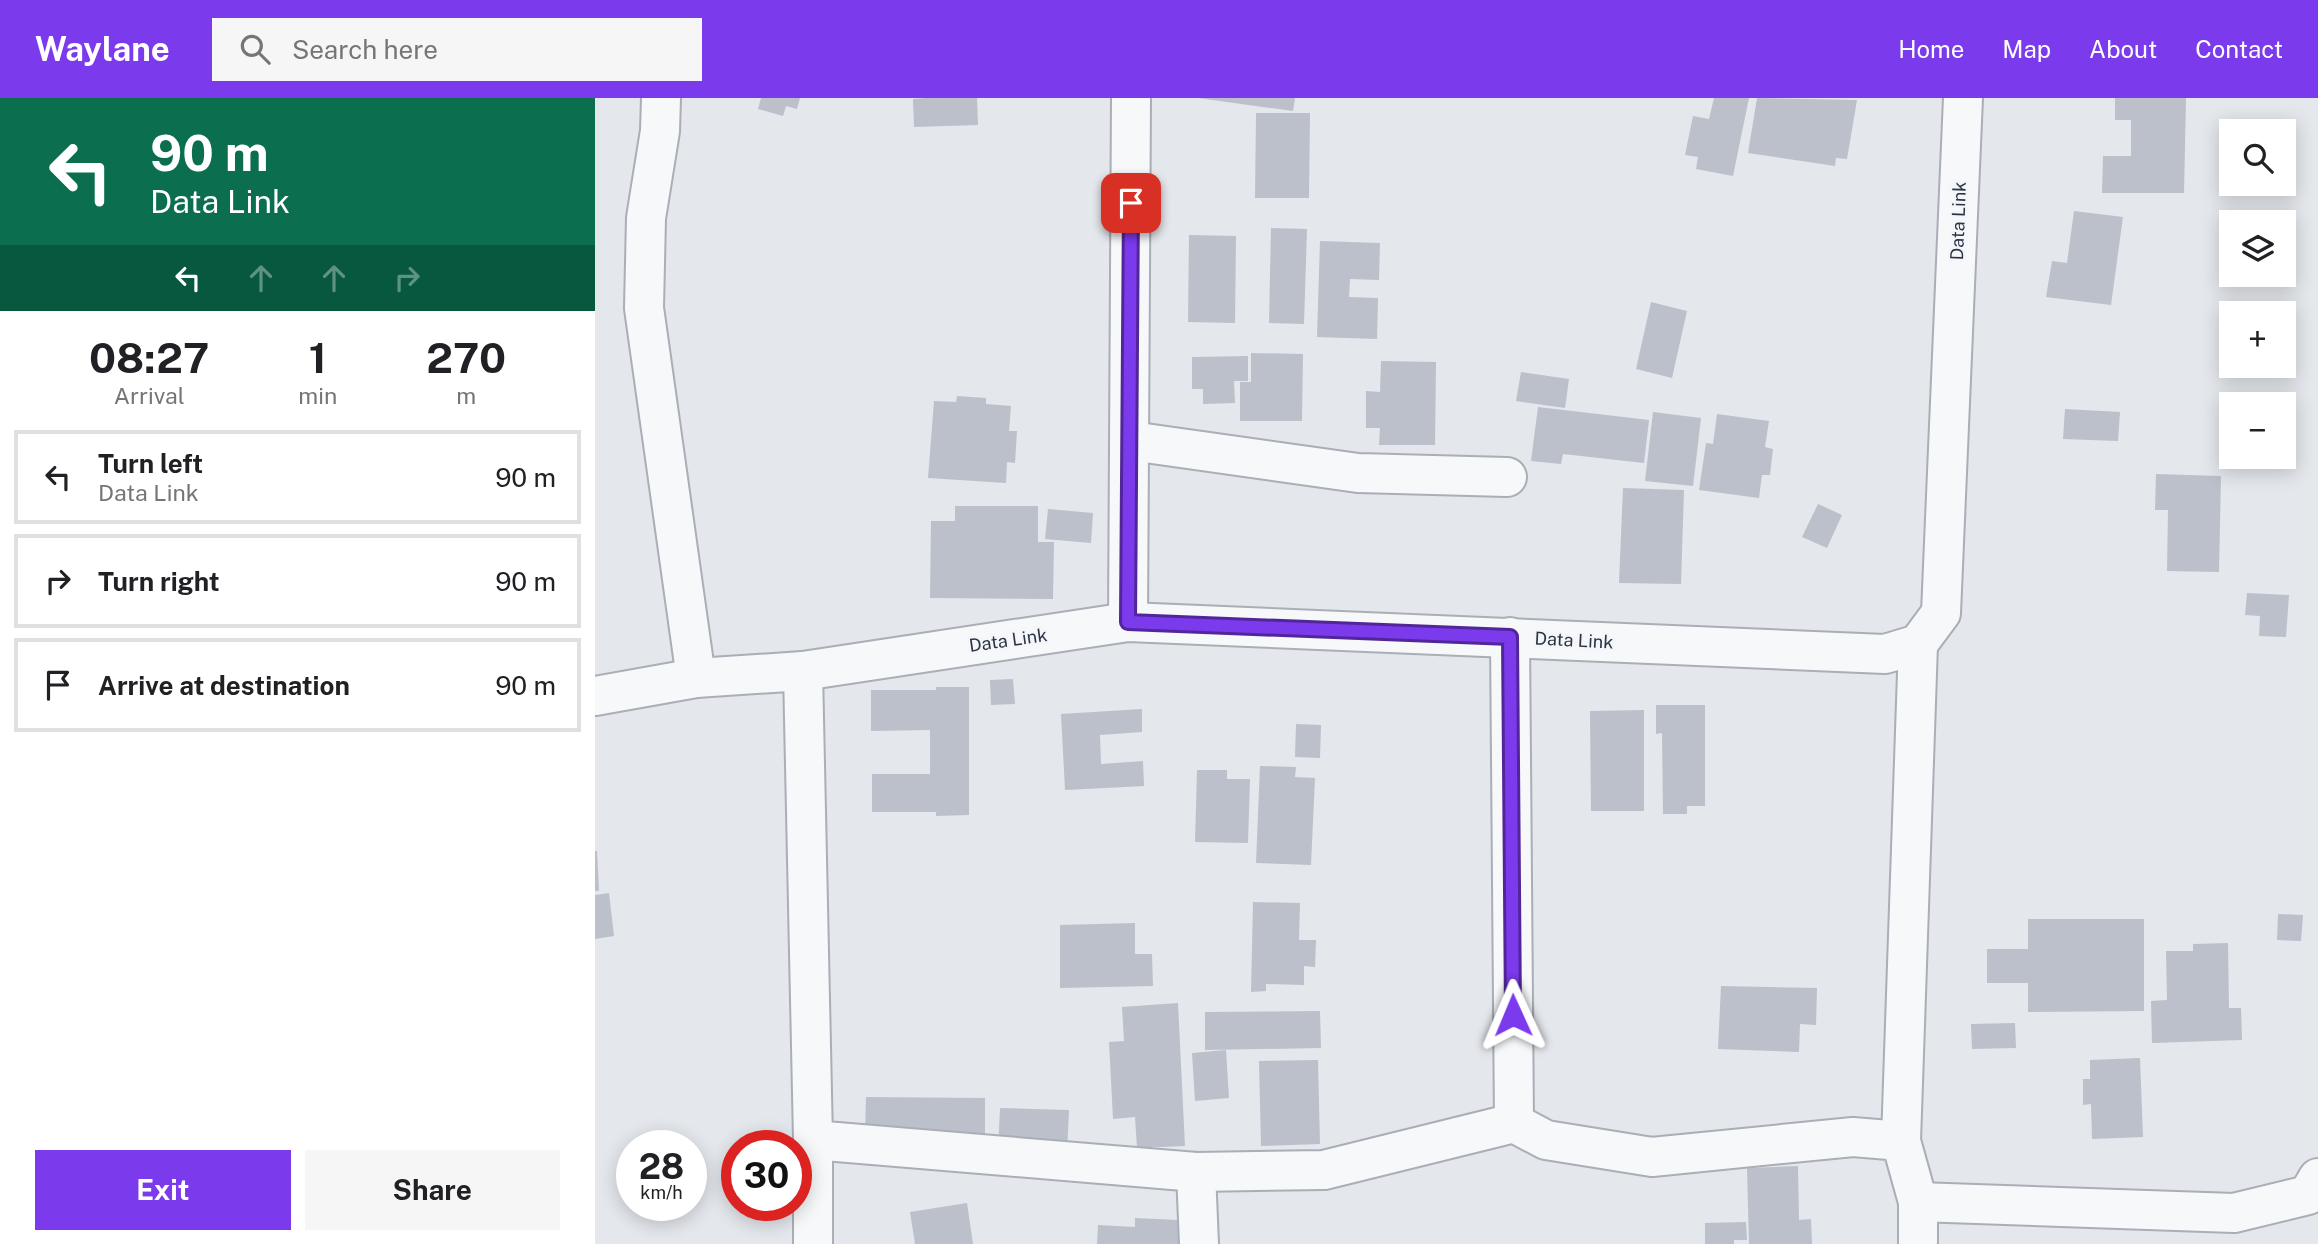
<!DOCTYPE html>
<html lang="en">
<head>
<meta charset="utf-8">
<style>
	:root { --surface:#fff; --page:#f6f6f6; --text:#202124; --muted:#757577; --line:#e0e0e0; --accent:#7c3aed }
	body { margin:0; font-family:"Public Sans",sans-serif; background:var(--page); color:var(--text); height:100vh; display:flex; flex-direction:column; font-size:26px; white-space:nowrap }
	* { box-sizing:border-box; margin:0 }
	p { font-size:23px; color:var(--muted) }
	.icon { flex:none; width:38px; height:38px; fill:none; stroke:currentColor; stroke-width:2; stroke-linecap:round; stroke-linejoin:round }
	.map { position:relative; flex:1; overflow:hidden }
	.sheet { display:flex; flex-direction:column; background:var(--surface); width:595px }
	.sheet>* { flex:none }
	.guide { background:#0b6e4f; color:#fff; overflow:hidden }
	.tools { position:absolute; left:1624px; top:21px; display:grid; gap:14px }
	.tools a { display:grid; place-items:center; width:77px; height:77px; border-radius:0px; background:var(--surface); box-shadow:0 4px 18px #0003; font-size:35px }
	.speed { position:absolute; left:21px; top:1032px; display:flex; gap:14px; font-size:35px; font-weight:700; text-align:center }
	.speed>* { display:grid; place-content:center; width:91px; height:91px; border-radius:50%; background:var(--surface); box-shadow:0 4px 18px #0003; line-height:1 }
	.speed small { font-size:18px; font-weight:400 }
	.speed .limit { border:10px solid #d22; background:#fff; color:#111 }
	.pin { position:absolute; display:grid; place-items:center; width:60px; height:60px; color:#fff; margin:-30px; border-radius:14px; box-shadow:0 4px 10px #0006 }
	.me { position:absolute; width:77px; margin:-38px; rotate:359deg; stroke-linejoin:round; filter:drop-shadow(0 0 5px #0008) }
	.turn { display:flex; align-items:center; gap:24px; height:147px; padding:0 35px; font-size:32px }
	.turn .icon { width:91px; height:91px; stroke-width:2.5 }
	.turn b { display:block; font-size:49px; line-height:60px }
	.lanes { display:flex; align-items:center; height:66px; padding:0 35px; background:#0003; justify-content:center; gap:35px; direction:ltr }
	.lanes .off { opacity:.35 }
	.eta { display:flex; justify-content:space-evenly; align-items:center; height:119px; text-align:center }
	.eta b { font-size:42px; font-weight:700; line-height:49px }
	.cta { display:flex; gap:14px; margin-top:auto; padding:14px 35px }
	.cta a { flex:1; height:80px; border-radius:0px; background:var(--accent); color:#fff; font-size:28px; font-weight:700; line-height:80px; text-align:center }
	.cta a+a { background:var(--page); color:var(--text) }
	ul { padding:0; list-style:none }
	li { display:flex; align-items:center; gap:21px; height:94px; margin:0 14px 10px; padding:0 21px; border:4px solid var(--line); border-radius:0px }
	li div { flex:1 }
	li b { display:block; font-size:26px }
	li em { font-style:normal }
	header { display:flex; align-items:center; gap:42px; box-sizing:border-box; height:98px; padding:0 35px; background:var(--accent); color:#fff }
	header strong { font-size:33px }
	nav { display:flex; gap:38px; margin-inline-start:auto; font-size:24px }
	.search { width:490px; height:63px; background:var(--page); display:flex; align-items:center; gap:18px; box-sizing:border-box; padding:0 24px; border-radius:0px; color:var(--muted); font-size:26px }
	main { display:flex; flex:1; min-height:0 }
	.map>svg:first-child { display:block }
	.building { fill:#bbc0ca }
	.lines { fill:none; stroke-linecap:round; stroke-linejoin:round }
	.minor-casing { stroke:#a9aeb7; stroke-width:42 }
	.minor { stroke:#f7f8fa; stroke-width:38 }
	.route-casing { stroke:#51269a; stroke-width:18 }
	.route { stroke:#7c3aed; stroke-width:12 }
	.labels { text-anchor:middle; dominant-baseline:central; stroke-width:6; stroke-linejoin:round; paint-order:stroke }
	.street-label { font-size:18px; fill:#2b3445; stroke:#f4f6f9 }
</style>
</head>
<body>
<header>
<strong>Waylane</strong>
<div class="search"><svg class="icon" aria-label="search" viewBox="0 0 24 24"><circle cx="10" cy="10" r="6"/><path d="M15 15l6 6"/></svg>Search here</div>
<nav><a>Home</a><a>Map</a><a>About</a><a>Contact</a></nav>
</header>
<main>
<section class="sheet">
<div class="guide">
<div class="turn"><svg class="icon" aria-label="left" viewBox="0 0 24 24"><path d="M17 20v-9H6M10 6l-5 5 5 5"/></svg><div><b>90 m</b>Data Link</div></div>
<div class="lanes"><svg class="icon" aria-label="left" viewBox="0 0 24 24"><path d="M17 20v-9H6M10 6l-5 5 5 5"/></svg><svg class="icon off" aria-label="ahead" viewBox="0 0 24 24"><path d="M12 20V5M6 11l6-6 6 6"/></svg><svg class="icon off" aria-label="ahead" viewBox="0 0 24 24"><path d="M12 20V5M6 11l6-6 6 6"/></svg><svg class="icon off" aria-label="right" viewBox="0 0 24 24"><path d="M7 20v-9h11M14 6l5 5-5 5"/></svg></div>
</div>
<div class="eta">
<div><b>08:27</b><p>Arrival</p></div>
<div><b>1</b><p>min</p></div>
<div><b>270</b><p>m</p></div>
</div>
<ul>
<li><svg class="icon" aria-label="left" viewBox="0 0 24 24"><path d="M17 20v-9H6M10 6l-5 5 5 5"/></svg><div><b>Turn left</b><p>Data Link</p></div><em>90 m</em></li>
<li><svg class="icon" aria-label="right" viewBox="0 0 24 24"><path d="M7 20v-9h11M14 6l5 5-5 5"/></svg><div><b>Turn right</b></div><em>90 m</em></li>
<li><svg class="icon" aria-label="arrive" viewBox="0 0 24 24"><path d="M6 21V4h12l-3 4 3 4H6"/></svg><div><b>Arrive at destination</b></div><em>90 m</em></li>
</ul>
<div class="cta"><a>Exit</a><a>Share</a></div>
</section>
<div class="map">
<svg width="1723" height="1146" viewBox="0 0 1723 1146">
	<rect width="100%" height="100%" fill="#e4e7ec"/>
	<g class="building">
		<polygon points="166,0 205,0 202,11 191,8 188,18 163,11"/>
		<polygon points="331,0 382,0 383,27 319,29 318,1"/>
		<polygon points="603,0 700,0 698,13"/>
		<polygon points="1119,0 1154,0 1138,78 1101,71 1103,59 1090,57 1098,18 1114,21"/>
		<polygon points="1162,0 1262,2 1252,61 1241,60 1240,68 1153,55"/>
		<polygon points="1520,0 1591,0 1589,95 1507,95 1508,58 1536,58 1536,22 1520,22"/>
		<polygon points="661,15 715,15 714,100 660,100"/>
		<polygon points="1479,113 1528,119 1516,207 1451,199 1457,163 1472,165"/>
		<polygon points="676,130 712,131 709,226 674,225"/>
		<polygon points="594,137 641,138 640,225 593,224"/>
		<polygon points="725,143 785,145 784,182 755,181 754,199 783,200 782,241 722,239"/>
		<polygon points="1056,204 1092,213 1077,280 1041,271"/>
		<polygon points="656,255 708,256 707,323 645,323 645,284 656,284"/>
		<polygon points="653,258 653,283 639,283 640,305 608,306 608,291 597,291 597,259"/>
		<polygon points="786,263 841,264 840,347 784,347 785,330 771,330 771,293 785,294"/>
		<polygon points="926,274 974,281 970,310 921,303"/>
		<polygon points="362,298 391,300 391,306 416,308 414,333 422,333 420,365 412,364 411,385 333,380 339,303 361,304"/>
		<polygon points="943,309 1054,322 1049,365 968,356 966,366 936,363"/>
		<polygon points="1470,311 1525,314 1523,343 1468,341"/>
		<polygon points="1058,314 1106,320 1098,388 1050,383"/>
		<polygon points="1122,316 1174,323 1170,349 1178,351 1175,377 1167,377 1164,400 1104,392 1111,345 1118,346"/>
		<polygon points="1561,376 1626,378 1624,474 1572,473 1573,412 1560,412"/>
		<polygon points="1028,390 1089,392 1086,486 1024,485"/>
		<polygon points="1223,406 1247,417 1232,450 1207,439"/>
		<polygon points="360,408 443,408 443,444 459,444 458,501 335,500 336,423 360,423"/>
		<polygon points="453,411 498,415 496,445 450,441"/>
		<polygon points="1652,495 1694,497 1691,539 1664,538 1665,518 1650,517"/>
		<polygon points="418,581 420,606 396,607 395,582"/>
		<polygon points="341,589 374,589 374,717 341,718 341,714 277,714 277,676 335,676 335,632 276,633 276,592 341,592"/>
		<polygon points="1061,607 1110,607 1110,708 1092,708 1092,716 1068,716 1067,635 1061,636"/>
		<polygon points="547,611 547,634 505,637 506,666 548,663 549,688 470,692 466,616"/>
		<polygon points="1049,612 1049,713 996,713 995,613"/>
		<polygon points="701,626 726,627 725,660 700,659"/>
		<polygon points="665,668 701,669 700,679 720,680 716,767 661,765"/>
		<polygon points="602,672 632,672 632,681 655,681 653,745 600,744"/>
		<polygon points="0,753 2,753 4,793 0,793"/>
		<polygon points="14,795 19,838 0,841 0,797"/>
		<polygon points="658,804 705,805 704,842 721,842 720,869 709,868 709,887 671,886 671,893 656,894"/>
		<polygon points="1683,816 1708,817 1706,843 1682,842"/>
		<polygon points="1433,821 1549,821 1549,913 1433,914 1433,885 1392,885 1392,851 1433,851"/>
		<polygon points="540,825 540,856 557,856 558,888 465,890 465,827"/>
		<polygon points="1633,845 1634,910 1646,910 1647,942 1557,945 1556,903 1572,902 1571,853 1598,853 1598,846"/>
		<polygon points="1126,888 1222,890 1221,927 1205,926 1204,954 1123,951"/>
		<polygon points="583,905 590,1048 542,1050 540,1019 518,1021 514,944 529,943 527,909"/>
		<polygon points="725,913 726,950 610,952 610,914"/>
		<polygon points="1420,925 1421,950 1377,951 1376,926"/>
		<polygon points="631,952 634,1000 600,1003 597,955"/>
		<polygon points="1545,960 1548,1039 1497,1041 1496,1006 1488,1007 1488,981 1495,981 1495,962"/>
		<polygon points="723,962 725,1046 666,1048 664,963"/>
		<polygon points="271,999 390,1000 390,1040 270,1040"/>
		<polygon points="405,1010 474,1012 472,1055 403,1053"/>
		<polygon points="1203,1068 1204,1122 1216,1121 1217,1146 1154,1146 1152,1070"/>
		<polygon points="372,1105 378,1146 320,1146 315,1114"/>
		<polygon points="540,1120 584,1122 583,1146 502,1146 503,1127 540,1129"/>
		<polygon points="1151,1124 1152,1142 1139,1142 1139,1146 1110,1146 1110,1125"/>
	</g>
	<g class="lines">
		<g class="minor-casing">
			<g id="minor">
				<polyline points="66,0 65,33 51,120 49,210 101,580"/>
				<polyline points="536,343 763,375 912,379"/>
				<polyline points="533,524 536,0"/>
				<polyline points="915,539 919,1025"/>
				<polyline points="208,573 218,1042 601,1074 604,1146"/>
				<polyline points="0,598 101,580 208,573 533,524 1290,556 1323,546 1346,515 1368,0"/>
				<polyline points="218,1042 218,1146"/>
				<polyline points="1306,1043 1323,546"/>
				<polyline points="601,1074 729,1072 919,1025 951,1042 1057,1059 1258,1039 1306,1043 1323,1104 1323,1146"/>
				<polyline points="1323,1104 1639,1115 1713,1097 1723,1080"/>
			</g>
		</g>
		<use href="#minor" class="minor"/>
	</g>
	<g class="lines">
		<g class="route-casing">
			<polyline id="route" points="536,105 533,524 915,539 918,917"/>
		</g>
		<use href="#route" class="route"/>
	</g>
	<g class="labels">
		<g class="street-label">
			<text transform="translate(1363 123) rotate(-88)">Data Link</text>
			<text transform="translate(413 542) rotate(-8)">Data Link</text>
			<text transform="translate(979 542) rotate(3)">Data Link</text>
		</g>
	</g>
</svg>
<div class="tools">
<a><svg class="icon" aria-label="search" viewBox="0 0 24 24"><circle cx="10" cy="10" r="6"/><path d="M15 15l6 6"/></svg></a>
<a><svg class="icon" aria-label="layers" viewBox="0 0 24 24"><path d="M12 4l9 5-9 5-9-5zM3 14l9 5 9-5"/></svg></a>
<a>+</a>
<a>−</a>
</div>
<div class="speed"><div>28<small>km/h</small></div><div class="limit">30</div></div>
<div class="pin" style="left:536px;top:105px;background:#d93025"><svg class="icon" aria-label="arrive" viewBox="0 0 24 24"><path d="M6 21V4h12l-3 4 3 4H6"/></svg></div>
<svg class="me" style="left:918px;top:917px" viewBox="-20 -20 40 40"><path d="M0-17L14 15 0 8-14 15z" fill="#7c3aed" stroke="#fff" stroke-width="4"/></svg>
</div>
</main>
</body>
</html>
